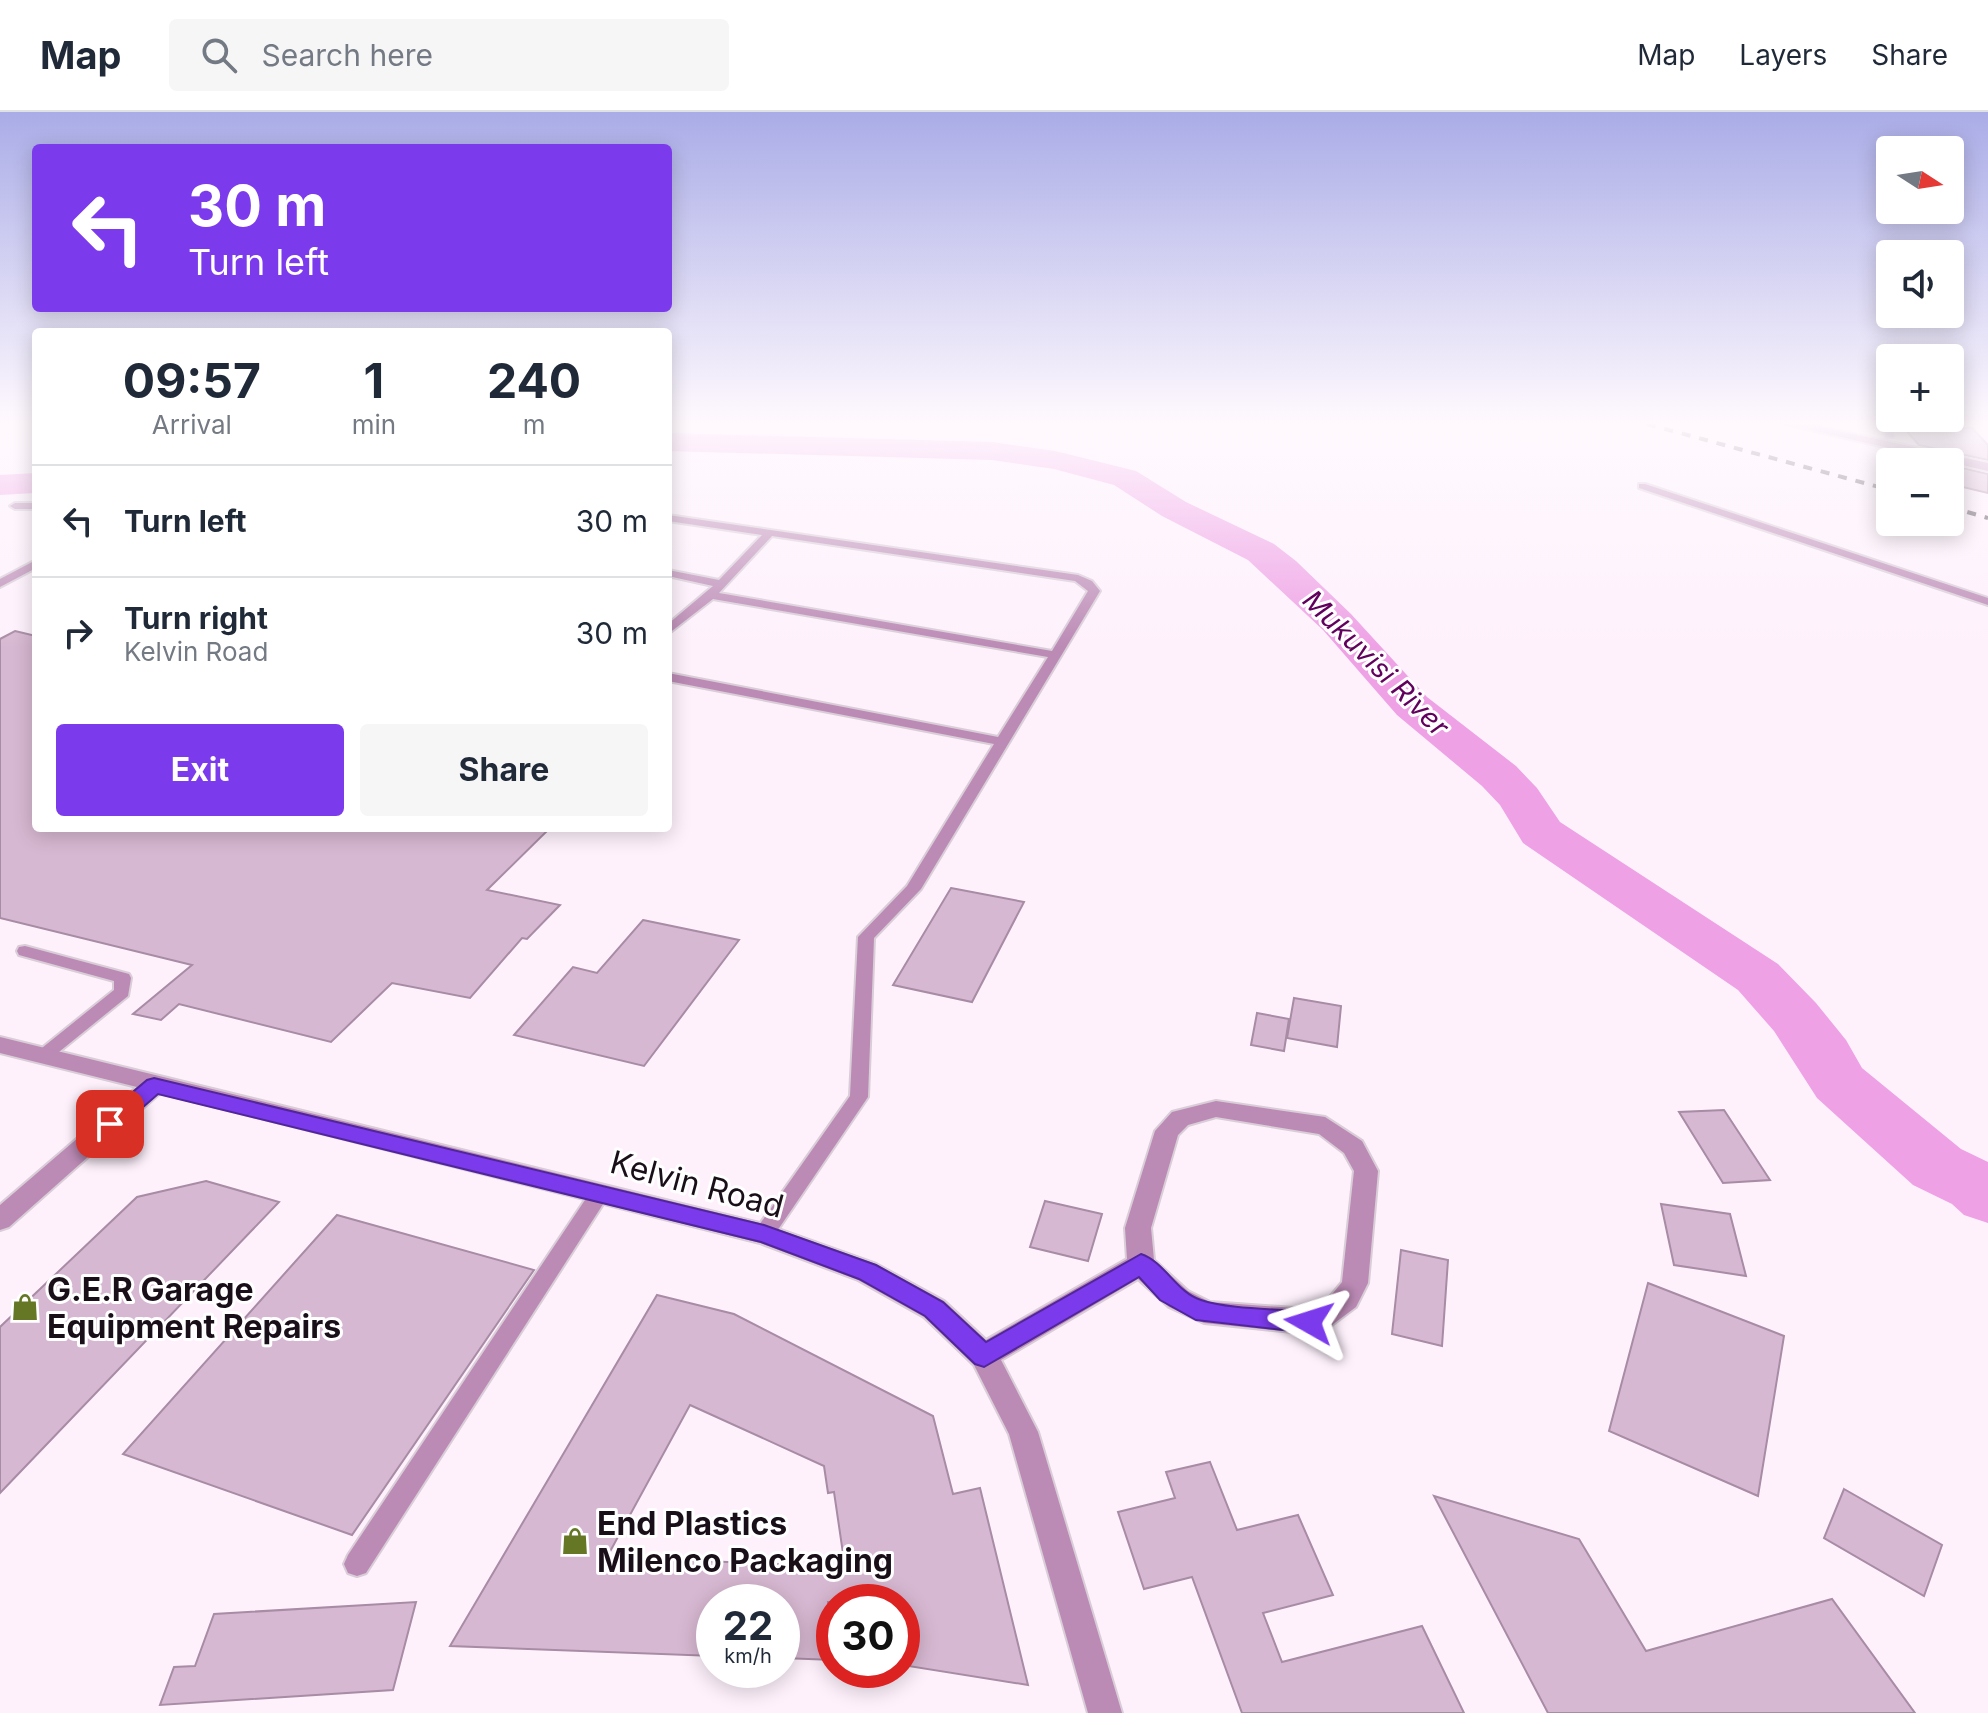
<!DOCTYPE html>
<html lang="en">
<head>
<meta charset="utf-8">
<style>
	:root { --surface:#fff; --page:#f6f6f7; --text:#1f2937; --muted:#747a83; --line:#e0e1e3; --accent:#7c3aed }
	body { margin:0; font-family:Inter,sans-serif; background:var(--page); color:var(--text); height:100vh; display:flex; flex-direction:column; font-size:30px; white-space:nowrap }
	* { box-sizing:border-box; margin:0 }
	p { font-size:26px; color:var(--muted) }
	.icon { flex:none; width:44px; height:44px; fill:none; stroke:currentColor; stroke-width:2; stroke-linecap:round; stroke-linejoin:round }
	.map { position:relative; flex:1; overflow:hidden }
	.side { position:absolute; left:32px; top:216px; width:640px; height:504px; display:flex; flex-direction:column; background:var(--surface); border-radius:8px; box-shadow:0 4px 20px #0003 }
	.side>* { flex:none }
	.top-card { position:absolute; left:32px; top:32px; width:640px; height:168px; border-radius:8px; box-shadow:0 4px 20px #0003; background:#7c3aed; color:#fff; overflow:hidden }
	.needle { width:52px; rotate:102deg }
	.fabs { position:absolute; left:1876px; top:24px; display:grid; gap:16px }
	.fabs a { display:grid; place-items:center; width:88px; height:88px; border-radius:8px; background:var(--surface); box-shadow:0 4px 20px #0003; font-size:40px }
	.speed { position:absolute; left:696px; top:1472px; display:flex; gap:16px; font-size:40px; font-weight:700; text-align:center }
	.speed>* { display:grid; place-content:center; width:104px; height:104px; border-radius:50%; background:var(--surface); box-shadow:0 4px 20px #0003; line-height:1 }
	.speed small { font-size:20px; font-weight:400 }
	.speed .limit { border:12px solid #d22; background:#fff; color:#111 }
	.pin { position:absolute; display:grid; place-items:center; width:68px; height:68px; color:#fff; margin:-34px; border-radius:16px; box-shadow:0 4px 12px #0006 }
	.me { position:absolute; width:88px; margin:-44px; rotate:276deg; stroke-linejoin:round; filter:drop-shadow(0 0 6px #0008) }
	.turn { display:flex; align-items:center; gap:28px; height:168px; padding:0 24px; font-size:36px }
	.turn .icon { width:104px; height:104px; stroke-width:2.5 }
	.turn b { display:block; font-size:56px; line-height:68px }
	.eta { display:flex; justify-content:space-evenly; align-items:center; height:136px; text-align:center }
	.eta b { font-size:48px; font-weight:700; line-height:56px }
	.button { display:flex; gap:16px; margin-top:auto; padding:16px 24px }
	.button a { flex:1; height:92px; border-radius:8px; background:var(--accent); color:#fff; font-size:32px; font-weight:700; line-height:92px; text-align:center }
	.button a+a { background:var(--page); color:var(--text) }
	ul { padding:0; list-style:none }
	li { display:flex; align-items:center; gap:24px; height:112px; padding:0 24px; border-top:2px solid var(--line) }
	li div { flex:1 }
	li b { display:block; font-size:30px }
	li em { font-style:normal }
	header { display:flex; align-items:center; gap:48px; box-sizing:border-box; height:112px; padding:0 40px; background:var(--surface); border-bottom:2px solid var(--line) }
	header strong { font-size:38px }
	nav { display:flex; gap:44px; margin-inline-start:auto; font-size:28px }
	.search { width:560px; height:72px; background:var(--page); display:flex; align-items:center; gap:20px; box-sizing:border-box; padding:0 28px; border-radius:8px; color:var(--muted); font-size:30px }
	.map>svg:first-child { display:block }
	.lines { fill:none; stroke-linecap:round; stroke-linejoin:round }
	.stream { stroke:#ae75a8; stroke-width:11 }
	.river { fill:#eea1e5; fill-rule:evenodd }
	.building { fill:#d7b8d2; stroke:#a88ba4; stroke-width:2; fill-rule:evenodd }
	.service-casing { stroke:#d9cdd8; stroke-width:4 }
	.minor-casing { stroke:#d9cdd8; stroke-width:4 }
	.service { fill:#bb8ab5; fill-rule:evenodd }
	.minor { fill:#bb8ab5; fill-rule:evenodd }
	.rail { stroke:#534851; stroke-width:4; stroke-dasharray:9 9; stroke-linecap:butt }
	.route { fill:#7c3aed; stroke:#51269a; stroke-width:2 }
	.labels { text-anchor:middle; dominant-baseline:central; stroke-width:6; stroke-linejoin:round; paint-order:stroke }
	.water-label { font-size:28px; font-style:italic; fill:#61005d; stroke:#fff }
	.near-street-label { font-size:32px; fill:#190f18; stroke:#fff }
	.near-poi-label { font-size:32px; font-weight:bold; fill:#190f18; stroke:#fff; text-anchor:start }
</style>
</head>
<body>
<header>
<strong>Map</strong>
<div class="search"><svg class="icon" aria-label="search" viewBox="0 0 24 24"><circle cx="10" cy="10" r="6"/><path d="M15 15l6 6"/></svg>Search here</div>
<nav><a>Map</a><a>Layers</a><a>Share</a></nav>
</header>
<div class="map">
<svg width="1988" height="1601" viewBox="0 0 1988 1601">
	<rect width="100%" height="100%" fill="#fef1fc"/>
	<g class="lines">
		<polyline class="stream" points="1976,1074 1988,1070"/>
		<g class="river">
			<polygon points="668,321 992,330 1055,339 1136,359 1186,390 1274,432 1296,449 1351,502 1427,585 1516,654 1537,676 1560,710 1778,852 1816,891 1846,928 1862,956 1961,1037 1988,1050 1988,1111 1964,1103 1952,1092 1913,1073 1817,986 1774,919 1738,878 1523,731 1500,693 1482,674 1397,603 1323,518 1248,448 1162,404 1114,373 1054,357 992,348 668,339"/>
			<polygon points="36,361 36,381 0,383 0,363"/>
		</g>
	</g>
	<g class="building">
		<polygon points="1900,312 1972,316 1988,333 1988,348 1919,333"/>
		<polygon points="1950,353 1988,362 1988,381 1950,372"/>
		<polygon points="15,519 36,524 36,716 550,716 487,778 560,793 527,827 522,826 470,886 392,871 331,930 179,892 161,908 133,902 192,853 0,806 0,527"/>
		<polygon points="951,776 1024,790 972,890 893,873"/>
		<polygon points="643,808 739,828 644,954 514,923 573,855 597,861"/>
		<polygon points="1294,886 1341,894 1337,935 1287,926"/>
		<polygon points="1257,901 1289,907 1284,939 1251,933"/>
		<polygon points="1724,998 1770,1068 1723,1071 1679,1000"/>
		<polygon points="206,1069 279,1090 0,1381 0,1215 137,1085"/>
		<polygon points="1045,1089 1102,1102 1088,1149 1030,1135"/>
		<polygon points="1661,1092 1730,1102 1746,1164 1674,1153"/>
		<polygon points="337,1103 534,1158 352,1423 123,1342"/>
		<polygon points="1401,1138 1448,1148 1442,1234 1392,1222"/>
		<polygon points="1648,1171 1784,1224 1758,1384 1609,1319"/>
		<path d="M657,1183l77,19 199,102 20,78 27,-6 48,197 -126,-20v-63h-74l6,58 -52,-2v-56h-68v54l-264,-10zM690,1293l134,61 4,27 6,-1 11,75 -238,-10z"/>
		<polygon points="1210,1350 1237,1418 1298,1403 1333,1483 1263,1501 1282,1550 1422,1514 1464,1601 1242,1601 1192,1465 1144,1477 1118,1400 1175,1386 1166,1360"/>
		<polygon points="1844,1377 1942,1433 1924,1484 1824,1426"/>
		<polygon points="1434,1384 1579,1427 1646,1539 1832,1487 1915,1601 1548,1601"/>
		<polygon points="416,1490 393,1578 160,1593 174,1555 195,1554 214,1502"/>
	</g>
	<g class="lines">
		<g class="service-casing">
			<g id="service">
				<polygon points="1878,312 1887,312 1894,323 1893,325 1887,325"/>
				<polygon points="1639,372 1645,372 1988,486 1988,493 1639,376"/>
				<polygon points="36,391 36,397 15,397 10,394 15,391"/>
				<path d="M668,403l410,60 14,6 8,10 -179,298 -47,49 -6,159 -97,143 -7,2 -7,-2 -3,-6 3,-6 93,-132 8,-159 49,-51 87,-142 -326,-63v-8l330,64 50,-80 -335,-58 -45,35v-10l45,-38 -45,-10v-6l51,10 43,-45 -94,-14zM772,424l303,45 13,10 -36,60 -333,-58z"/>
				<polygon points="36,448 36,456 0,475 0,467"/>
				<polygon points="25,834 129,862 131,866 128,884 49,948 37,948 34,944 37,940 114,878 114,869 19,843 17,839 19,835"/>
				<polygon points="600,1073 607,1076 610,1081 607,1086 366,1461 357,1464 348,1461 344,1452 348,1443 593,1076"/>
			</g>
		</g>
		<g class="minor-casing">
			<g id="minor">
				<polygon points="1785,312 1806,312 1988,351 1988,359"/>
				<path d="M0,925l764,187 112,40 68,37 42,39 141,-81 -2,-31 30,-97 17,-19 44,-11 109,16 37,24 16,30 -10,112 -12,24 -24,18 -40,7 -88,-9 -35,-16 -31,-28 -137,81 37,72 84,281h-34l-79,-279 -35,-69 -50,-48 -66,-37 -98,-37 -600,-150 -151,134 -9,3v-25l137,-118 -137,-34zM1216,1005l103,17 25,19 10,18 -12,111 -17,21 -17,6 -98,-7 -22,-11 -34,-31 -3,-32 27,-93 10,-10z"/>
			</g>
		</g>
		<use href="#service" class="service"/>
		<use href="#minor" class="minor"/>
		<g class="rail">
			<polyline points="1647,312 1890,378"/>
			<polyline points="1950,395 1988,406"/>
		</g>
	</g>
	<linearGradient id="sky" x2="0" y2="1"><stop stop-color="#aaace7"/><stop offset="0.58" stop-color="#fff9fe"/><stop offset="1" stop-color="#fff9fe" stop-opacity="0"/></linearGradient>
	<rect width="1988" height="536" fill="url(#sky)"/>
	<path class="route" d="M154,966l610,147 112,40 67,37 43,40 155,-88c24,8 35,38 60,46 25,9 79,9 108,12l9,3 4,7 -4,8 -9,3 -113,-13 -36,-20 -21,-23 -155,90 -9,-3 -50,-48 -66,-37 -98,-37 -603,-148 -40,35h-16l-3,-5 3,-6 45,-38z"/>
	<defs>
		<g id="shop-bare" transform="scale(2.16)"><path d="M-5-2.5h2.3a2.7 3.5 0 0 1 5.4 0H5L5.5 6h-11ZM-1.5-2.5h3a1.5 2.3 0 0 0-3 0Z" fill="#657624" stroke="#fff" stroke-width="2.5" paint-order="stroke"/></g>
	</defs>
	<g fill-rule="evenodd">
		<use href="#shop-bare" x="25" y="1195"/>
		<use href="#shop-bare" x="575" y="1429"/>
	</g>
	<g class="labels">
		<g class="water-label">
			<text transform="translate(1376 551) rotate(45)">Mukuvisi River</text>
		</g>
		<g class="near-street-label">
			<text transform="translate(697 1072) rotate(15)">Kelvin Road</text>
		</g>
		<g class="near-poi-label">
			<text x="47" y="1177">G.E.R Garage<tspan x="47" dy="37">Equipment Repairs</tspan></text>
			<text x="597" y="1411">End Plastics<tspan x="597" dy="37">Milenco Packaging</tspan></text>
		</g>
	</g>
</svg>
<div class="fabs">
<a><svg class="needle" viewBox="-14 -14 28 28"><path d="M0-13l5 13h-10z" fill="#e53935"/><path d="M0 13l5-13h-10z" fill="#747a83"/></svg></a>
<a><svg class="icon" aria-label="sound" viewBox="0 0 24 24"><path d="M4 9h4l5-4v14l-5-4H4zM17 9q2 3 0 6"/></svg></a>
<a>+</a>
<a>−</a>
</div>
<div class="speed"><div>22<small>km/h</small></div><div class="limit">30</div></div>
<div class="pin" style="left:110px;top:1012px;background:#d93025"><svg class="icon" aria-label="arrive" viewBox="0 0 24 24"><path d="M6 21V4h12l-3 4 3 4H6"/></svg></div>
<svg class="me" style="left:1309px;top:1210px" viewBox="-20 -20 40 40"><path d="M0-17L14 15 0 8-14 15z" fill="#7c3aed" stroke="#fff" stroke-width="4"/></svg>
<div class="top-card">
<div class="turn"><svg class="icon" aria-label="left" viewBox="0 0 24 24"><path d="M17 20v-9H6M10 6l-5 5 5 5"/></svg><div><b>30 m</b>Turn left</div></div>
</div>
<section class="side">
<div class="eta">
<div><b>09:57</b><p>Arrival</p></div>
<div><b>1</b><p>min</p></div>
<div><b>240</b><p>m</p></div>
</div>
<ul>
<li><svg class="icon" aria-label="left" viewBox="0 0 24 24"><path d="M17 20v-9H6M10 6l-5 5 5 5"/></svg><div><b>Turn left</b></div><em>30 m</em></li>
<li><svg class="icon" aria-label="right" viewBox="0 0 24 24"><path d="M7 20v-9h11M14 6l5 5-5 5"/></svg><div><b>Turn right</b><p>Kelvin Road</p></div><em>30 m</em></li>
</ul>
<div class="button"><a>Exit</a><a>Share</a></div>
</section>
</div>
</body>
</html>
